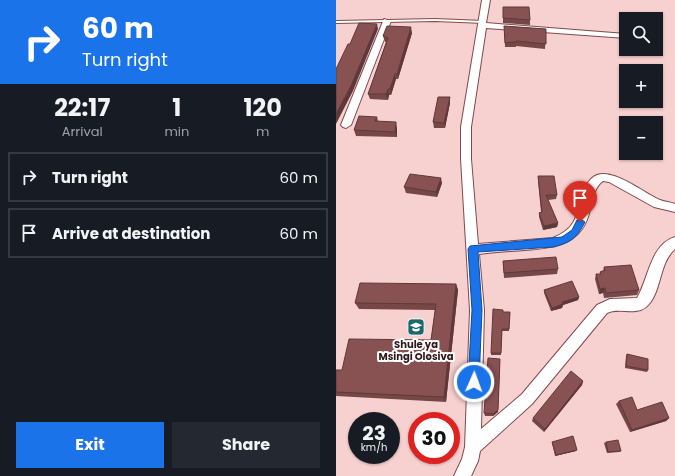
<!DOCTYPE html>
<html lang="en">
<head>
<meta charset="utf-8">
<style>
	:root { --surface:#171b24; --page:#242831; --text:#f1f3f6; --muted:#9ea1a6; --line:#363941; --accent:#1a73e8 }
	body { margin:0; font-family:Poppins,sans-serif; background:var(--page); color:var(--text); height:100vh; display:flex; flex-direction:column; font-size:15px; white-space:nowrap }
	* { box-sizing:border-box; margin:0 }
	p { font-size:13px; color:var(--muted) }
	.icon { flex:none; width:22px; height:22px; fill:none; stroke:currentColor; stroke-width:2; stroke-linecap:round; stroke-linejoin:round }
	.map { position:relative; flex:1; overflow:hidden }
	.panel { display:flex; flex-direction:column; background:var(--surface); width:336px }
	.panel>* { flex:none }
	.guide { background:#1a73e8; color:#fff; overflow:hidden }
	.controls { position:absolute; left:283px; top:12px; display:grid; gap:8px }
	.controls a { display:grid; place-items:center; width:44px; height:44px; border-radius:0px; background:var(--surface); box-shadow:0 1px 3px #0004; font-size:20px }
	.speed { position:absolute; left:12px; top:412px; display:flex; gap:8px; font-size:20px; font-weight:700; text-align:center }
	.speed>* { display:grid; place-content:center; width:52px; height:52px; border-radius:50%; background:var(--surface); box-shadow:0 1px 3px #0004; line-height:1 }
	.speed small { font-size:10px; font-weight:400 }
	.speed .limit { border:6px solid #d22; background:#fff; color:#111 }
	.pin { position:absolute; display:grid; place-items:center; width:34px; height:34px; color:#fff; margin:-41px -17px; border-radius:50% 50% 50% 0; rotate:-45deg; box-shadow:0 0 4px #0007 }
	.pin .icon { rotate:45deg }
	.me { position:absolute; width:44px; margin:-22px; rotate:2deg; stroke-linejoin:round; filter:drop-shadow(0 0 3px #0008) }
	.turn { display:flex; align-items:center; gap:14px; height:84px; padding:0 16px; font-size:18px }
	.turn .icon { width:52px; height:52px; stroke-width:2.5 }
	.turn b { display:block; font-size:28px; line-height:34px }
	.eta { display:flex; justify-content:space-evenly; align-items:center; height:68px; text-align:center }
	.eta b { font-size:24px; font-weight:700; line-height:28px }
	.cta { display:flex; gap:8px; margin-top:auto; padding:8px 16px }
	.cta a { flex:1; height:46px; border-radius:0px; background:var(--accent); color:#fff; font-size:16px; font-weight:700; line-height:46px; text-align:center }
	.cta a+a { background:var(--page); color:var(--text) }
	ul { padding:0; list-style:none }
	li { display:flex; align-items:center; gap:12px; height:50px; margin:0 8px 6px; padding:0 8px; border:2px solid var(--line); border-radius:0px }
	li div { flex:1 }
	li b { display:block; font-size:15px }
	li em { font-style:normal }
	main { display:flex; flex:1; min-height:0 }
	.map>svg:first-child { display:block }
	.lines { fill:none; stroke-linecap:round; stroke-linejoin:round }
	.lane-casing { stroke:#804a4c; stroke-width:2 }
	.street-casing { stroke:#804a4c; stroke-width:2 }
	.lane { fill:#fff; fill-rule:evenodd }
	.street { fill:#fff; fill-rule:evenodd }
	.wall { fill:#754747 }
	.shaded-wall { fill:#5f393a }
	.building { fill:#885253; stroke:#5f393a }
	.route { fill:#1a73e8; stroke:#114b97 }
	.labels { text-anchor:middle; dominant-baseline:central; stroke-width:4; stroke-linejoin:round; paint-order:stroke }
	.poi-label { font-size:10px; font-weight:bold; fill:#2e1819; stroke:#fdfdfd }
</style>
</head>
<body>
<main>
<section class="panel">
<div class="guide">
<div class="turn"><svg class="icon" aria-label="right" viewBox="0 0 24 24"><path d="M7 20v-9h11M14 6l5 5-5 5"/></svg><div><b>60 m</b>Turn right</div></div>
</div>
<div class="eta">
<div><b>22:17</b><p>Arrival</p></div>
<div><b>1</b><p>min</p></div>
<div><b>120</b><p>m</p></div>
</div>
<ul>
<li><svg class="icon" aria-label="right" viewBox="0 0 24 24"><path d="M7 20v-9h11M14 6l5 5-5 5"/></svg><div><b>Turn right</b></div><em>60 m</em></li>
<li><svg class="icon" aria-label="arrive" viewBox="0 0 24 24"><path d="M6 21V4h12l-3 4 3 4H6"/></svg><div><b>Arrive at destination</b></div><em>60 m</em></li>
</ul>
<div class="cta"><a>Exit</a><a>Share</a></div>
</section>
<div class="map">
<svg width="339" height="476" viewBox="0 0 339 476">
	<rect width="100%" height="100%" fill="#f7d1d0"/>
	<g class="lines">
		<g class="lane-casing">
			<polygon id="lane" points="99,19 148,21 150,22 148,23 99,21 0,23 0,21"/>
		</g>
		<g class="street-casing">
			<g id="street">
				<path d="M146,0h8l-4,23 140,11v4l-140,-10 -15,99v32l7,85 75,-6c36,-15 18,-39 38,-59 16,-17 52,14 69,21 5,2 10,2 15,4v8l-21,-5 -45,-25 -6,-1c-11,8 -11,24 -15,36 -10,29 -36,31 -63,33 -15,1 -31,2 -46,4l5,56 -3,119 41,-35 75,-89 13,-6 27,-1c12,-20 13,-53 38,-61v12c-17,15 -13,45 -29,58 -11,9 -27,0 -39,6l-75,91 -52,47 -2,10 -7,15h-17l8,-17 3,-12 5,-137 -9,-151v-32z"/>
				<polygon points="48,19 55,21 15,125 10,128 7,127 5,125"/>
			</g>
		</g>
		<use href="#lane" class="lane"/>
		<use href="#street" class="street"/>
	</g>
	<g class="wall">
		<polygon points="167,7 194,20 194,25 167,23"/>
		<polygon points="168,26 210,29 209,49 180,46 180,47 169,47"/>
		<polygon points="76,33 62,79 60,79 55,95 53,95 52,100 34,99 32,94 50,42 49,42 47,36"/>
		<polygon points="114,97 114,103 109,128 98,128 97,122"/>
		<polygon points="41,117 42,121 61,128 61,137 20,136 18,130"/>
		<polygon points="202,176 221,195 220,199 212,200 222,223 221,227 207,230 203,217 203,213 205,212 202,181"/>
		<polygon points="106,183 101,197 70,193 68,187"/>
		<polygon points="167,261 222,269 221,274 168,278"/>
		<polygon points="268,267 303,290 301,295 268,298 267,293 263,294 259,279 260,274 264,274 264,272 267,271"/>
		<polygon points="120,284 122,290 110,402 0,396 0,370 6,370 95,340 99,310 23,309 19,303"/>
		<polygon points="208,290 243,297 242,300 227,305 226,308 215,311 208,293"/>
		<polygon points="167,312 174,312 173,331 166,331 165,355 155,355 155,353"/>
		<polygon points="291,354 312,370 311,372 289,368 290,356"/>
		<polygon points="247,381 246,385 208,432 196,421 197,418"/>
		<polygon points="283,401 301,410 333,418 330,421 294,432 280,404"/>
		<polygon points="162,412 157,416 149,416 148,413"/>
		<polygon points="216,442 240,451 219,456 216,443"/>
		<polygon points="270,442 285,451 283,452 271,453 268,443"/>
	</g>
	<g class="shaded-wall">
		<polygon points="41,24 42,29 17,91 0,124 0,114"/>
		<polygon points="75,27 76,33 62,79 61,74"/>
		<polygon points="59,74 60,79 55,95 54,89"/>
		<polygon points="52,89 53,95 52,100 50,94"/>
		<polygon points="114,97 114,103 109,128 108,123"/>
		<polygon points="60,122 61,128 61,137 59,132"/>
		<polygon points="105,178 106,183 101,197 100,192"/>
		<polygon points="222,223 221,227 207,230 208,226"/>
		<polygon points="120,284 122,290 110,402 108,397"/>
		<polygon points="269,288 267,293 263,294 264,289"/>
		<polygon points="243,297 242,300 227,305 226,308 215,311 216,308 226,302"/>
		<polygon points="164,362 162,412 157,416 157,414"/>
		<polygon points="247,381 246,385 208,432 209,429"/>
		<polygon points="333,418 330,421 294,432 296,430"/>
		<polygon points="241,450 240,451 219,456 220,455"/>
	</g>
	<g class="building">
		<polygon points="167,7 193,7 194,20 167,18"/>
		<polygon points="23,23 41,24 15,86 0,114 0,69 12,44 14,44"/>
		<polygon points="51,26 75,27 61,74 59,74 54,89 52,89 50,94 32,94 52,38 47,36"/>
		<polygon points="168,26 210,29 210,44 180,41 180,42 169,43"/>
		<polygon points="102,97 114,97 108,123 97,122"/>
		<polygon points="23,116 41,117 39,121 60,122 59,132 18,130"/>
		<polygon points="74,174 105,178 100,192 68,187"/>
		<polygon points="202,176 218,176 221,195 210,195 222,223 208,226 203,213 206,212"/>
		<polygon points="220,257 222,269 168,273 167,261"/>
		<polygon points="295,265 303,290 270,293 269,288 264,289 260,274 265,274 264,272 269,270 268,267"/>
		<polygon points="236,281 243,297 226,302 227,304 216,308 208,290"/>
		<polygon points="24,283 120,284 108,397 0,392 0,370 6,370 13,339 95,340 100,304 19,303"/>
		<polygon points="157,309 167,310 167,312 174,312 173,329 166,329 165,353 155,353"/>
		<polygon points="291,354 312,359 312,370 290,366"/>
		<polygon points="152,358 164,359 162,410 157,414 148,413"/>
		<polygon points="235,371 247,381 209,429 197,418"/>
		<polygon points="296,397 301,410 326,402 333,418 296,430 283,401"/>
		<polygon points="237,436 241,450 220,455 216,442"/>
		<polygon points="282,440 285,451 272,452 270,442"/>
	</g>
	<path class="route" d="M244,219l5,3c-9,17 -14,20 -31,25l-76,5 4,58 -3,72 -1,4 -4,1 -4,-1 -2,-4 4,-72 -4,-61 2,-3 92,-9 10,-7 5,-10z"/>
	<defs>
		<g id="school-square" transform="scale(0.9)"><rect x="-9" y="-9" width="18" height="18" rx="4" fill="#1b686b" stroke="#fdfdfd"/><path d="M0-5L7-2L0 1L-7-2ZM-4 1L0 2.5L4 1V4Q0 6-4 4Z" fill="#fff"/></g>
	</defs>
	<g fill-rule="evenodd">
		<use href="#school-square" x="80" y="327"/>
	</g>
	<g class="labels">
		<g class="poi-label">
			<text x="80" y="344">Shule ya<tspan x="80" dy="12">Msingi Olosiva</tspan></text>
		</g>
	</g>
</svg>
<div class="controls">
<a><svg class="icon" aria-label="search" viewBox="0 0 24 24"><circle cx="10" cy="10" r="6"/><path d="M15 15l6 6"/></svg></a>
<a>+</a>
<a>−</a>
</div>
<div class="speed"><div>23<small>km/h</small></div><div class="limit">30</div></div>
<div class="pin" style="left:244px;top:222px;background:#d93025"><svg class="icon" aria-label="arrive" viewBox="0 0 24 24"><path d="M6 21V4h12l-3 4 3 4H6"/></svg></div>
<svg class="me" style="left:138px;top:382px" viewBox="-20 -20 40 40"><circle r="17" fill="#1a73e8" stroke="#fff" stroke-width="3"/><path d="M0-11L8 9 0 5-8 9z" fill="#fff"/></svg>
</div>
</main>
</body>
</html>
